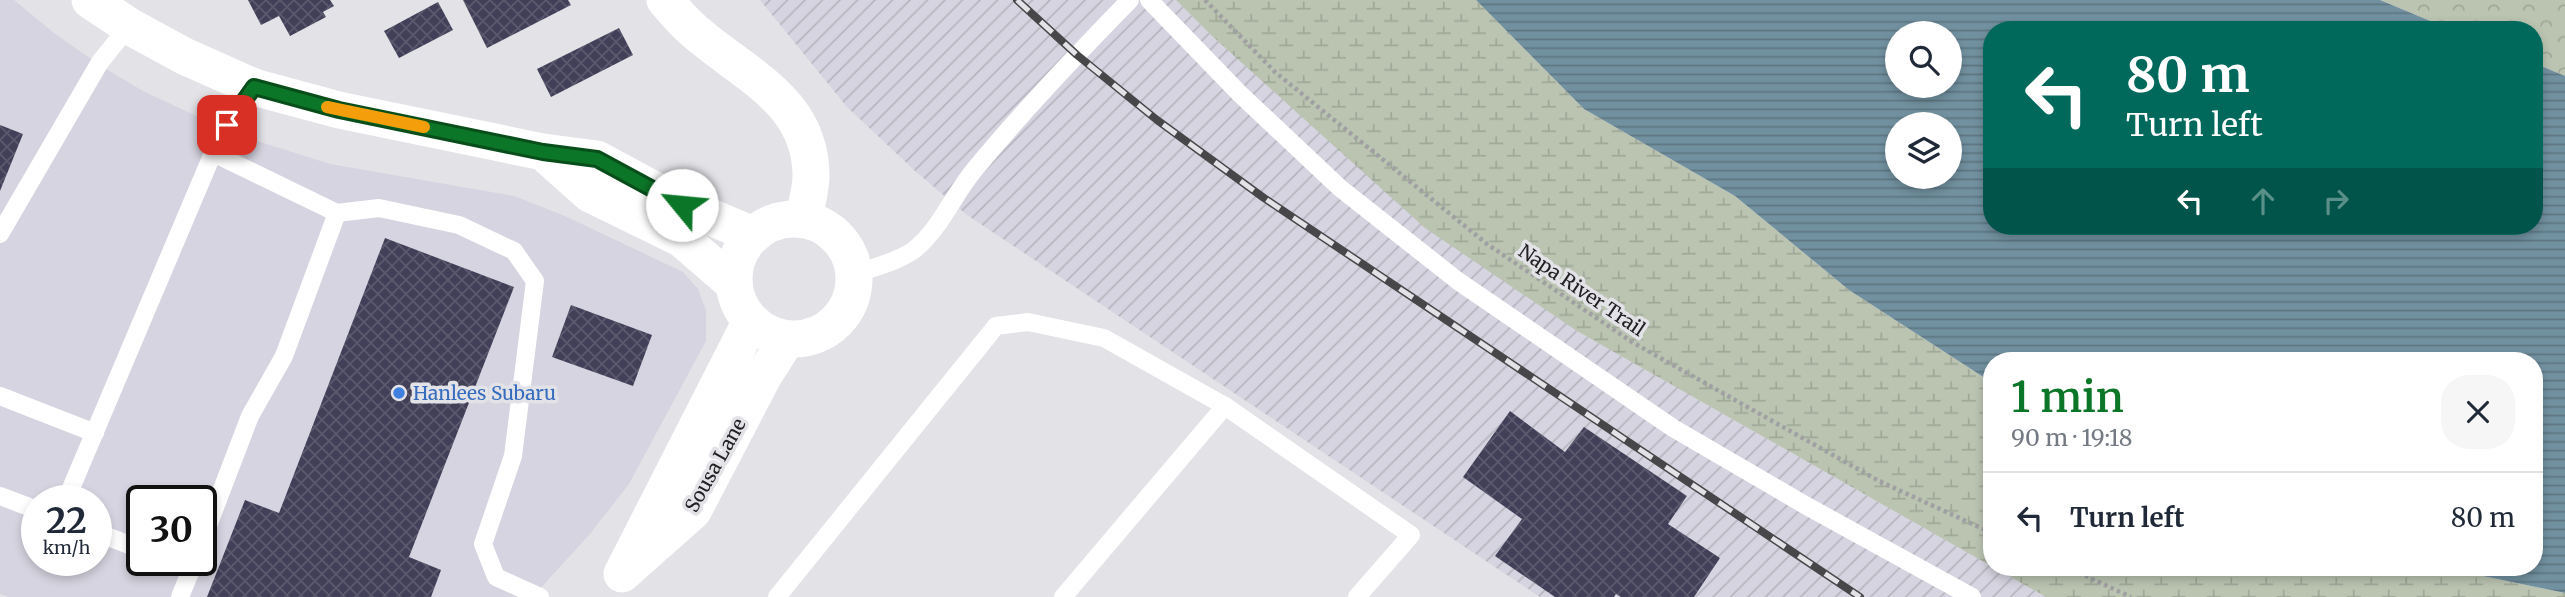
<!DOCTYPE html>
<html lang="en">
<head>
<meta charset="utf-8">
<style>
	:root { --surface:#fff; --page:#f6f6f7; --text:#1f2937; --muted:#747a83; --line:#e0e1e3; --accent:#0c7628 }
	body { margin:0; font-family:Merriweather,serif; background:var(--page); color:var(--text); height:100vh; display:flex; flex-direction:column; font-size:26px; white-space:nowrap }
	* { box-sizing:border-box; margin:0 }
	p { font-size:23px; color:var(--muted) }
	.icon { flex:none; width:38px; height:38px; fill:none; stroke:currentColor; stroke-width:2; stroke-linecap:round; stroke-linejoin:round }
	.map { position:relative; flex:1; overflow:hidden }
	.drawer { position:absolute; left:1983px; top:352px; width:560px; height:224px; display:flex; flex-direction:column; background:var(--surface); border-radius:28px; box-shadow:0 4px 10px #0003 }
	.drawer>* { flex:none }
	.hud { position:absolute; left:1983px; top:21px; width:560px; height:214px; border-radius:28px; box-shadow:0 4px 10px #0003; background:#00695c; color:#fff; overflow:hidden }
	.controls { position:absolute; left:1885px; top:21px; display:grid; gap:14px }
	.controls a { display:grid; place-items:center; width:77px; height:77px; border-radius:50%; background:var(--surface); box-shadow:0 4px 10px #0003; font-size:35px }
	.speed { position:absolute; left:21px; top:485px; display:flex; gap:14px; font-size:35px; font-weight:700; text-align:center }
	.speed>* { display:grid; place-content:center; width:91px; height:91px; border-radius:50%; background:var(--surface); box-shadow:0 4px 10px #0003; line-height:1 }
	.speed small { font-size:18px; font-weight:400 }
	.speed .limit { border:4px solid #111; border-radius:10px; background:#fff; color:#111 }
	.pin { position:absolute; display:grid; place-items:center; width:60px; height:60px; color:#fff; margin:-30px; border-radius:14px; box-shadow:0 4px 10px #0006 }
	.me { position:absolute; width:77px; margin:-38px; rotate:298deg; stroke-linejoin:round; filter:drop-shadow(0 0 5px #0008) }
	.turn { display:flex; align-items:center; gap:24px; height:147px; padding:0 28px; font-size:32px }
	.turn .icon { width:91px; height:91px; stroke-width:2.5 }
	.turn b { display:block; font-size:49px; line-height:60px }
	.lanes { display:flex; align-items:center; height:66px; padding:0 28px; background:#0003; justify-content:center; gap:35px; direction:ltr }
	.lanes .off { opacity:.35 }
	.round { display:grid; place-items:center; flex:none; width:74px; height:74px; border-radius:28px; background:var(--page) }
	.head { display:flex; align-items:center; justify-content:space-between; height:119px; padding:0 28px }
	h1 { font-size:42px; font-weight:600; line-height:52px; color:var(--accent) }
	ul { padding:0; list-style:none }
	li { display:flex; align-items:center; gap:21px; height:91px; padding:0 28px; border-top:2px solid var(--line) }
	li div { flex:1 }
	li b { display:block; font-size:26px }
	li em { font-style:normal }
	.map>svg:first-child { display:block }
	.built { fill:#d5d4e0; fill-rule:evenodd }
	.industrial { fill:url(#industrial-furrows) }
	.forest { fill:url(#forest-crowns) }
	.wetland { fill:url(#wetland-marsh) }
	.water { fill:url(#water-rules); fill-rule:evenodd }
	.building { fill:url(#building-cross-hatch) }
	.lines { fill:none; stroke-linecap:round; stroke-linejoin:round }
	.path { stroke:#a0a0a3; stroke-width:4.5; stroke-dasharray:3.5 3.5; stroke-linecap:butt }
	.lane { stroke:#fff; stroke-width:18 }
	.street { stroke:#fff; stroke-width:37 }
	.rail-casing { stroke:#474749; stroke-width:8 }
	.rail { stroke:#e2e2e7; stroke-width:5; stroke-dasharray:16; stroke-linecap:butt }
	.route-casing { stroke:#084d1a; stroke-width:18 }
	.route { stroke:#0c7628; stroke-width:12 }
	.slow { stroke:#f59e0b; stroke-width:12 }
	.shop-dot { fill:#3f7fe0; stroke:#e2e2e7; stroke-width:2.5 }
	.labels { text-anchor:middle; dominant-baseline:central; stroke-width:7; stroke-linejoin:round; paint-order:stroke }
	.street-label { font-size:19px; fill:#212122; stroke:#e2e2e7 }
	.shop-label { font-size:19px; fill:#366cbe; stroke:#e2e2e7; text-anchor:start }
</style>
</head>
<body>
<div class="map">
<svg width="2565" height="597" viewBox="0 0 2565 597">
	<defs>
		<pattern id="industrial-furrows" width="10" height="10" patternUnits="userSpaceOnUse" patternTransform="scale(1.75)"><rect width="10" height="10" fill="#d5d4e0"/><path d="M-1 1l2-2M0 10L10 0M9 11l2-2" fill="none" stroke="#b7b6c0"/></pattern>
		<pattern id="forest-crowns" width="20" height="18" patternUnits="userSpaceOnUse" patternTransform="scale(1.75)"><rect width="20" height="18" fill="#bac4b1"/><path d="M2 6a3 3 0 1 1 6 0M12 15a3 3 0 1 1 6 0" fill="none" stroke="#a0a898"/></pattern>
		<pattern id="wetland-marsh" width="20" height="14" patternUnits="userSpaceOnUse" patternTransform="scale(1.75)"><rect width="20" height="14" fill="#bac4b1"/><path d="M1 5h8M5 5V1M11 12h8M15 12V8" fill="none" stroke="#a0a898"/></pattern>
		<pattern id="water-rules" width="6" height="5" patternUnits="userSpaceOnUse" patternTransform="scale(1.75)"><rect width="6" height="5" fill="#7291a0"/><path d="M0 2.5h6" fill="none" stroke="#5d7682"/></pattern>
		<pattern id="building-cross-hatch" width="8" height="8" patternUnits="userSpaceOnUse" patternTransform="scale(1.75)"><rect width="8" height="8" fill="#424059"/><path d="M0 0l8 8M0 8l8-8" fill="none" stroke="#5a596d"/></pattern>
	</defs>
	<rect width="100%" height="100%" fill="#e2e2e7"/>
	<path class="built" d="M0,0h14l40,33 47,33 42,25 92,43 95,30 184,32 51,20 118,56 15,17 8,21v31l-77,143 -40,51 -52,57 5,5h-534l-8,-3zM37,500h59v60h-59zM142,500h59v60h-59z"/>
	<polygon class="industrial" points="760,0 1176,0 1212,36 1577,331 2046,597 1540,597 967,215 915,171 847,107"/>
	<polygon class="forest" points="2380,0 2565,0 2565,76 2534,63 2534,30 2452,30"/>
	<g class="wetland">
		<polygon points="1176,0 1476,0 1584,109 1735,196 1849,290 1991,382 1991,566 1577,331 1425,228 1212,36"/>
		<polygon points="1993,567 2466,567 2483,576 2565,593 2565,597 2046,597"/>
	</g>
	<path class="water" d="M1476,0h904l72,30h-460v196h542v-163l31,13v517l-82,-17 -17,-9h68v-207h-542l-1,22 -142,-92 -114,-94 -151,-87zM1897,33h53v53h-53zM1897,124h53v53h-53z"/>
	<g class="building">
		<polygon points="248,0 330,0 334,6 323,12 326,17 290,36 279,16 261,25"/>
		<polygon points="463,0 568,0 571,5 487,48"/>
		<polygon points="438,2 453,30 399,58 384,31"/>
		<polygon points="619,28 633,55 551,97 537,69"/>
		<polygon points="0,125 23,134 0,191"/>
		<polygon points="385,238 514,287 409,557 441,570 431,597 207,597 245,500 279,513"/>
		<polygon points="571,305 652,335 633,386 552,357"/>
		<polygon points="1510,411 1565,452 1584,427 1687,496 1668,524 1720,558 1694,597 1621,597 1616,594 1614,597 1555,597 1495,556 1522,519 1463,477"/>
	</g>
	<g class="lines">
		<g class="path">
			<polyline points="1205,0 1275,72 1487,244 1632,342 1879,481 1992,533"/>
			<polyline points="2066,567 2131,597"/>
		</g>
		<g class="lane">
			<polyline points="1149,0 1240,94 1340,188 1458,281 1673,428 1805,505 1972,597"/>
			<polyline points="254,87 227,126 213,153 337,213"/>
			<polyline points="0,234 100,62 129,26"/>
			<path d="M855,274c19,-7 42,-12 59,-24 27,-22 39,-55 61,-81 49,-59 101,-114 155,-169"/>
			<polyline points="0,396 95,433"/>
			<polyline points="0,496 37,510"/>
			<polyline points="66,500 213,153"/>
			<polyline points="96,532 142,550"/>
			<polyline points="201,544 250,416 284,356 337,213 379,208 459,225 514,251 535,281 513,456 483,544 496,577 540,597"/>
			<polyline points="169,560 192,569"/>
			<polyline points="180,597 195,560"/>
			<polyline points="777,597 996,326 1028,322 1104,338 1225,406 1411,535 1357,597"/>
			<polyline points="1063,597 1225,406"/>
		</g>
		<g class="street">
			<polyline points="90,0 129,26 184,56 254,87 339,110 543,152"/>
			<path d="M665,0c10,12 21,25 34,35 48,41 112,67 112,141 0,14 -5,29 -7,43"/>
			<circle cx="794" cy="279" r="60"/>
			<polyline points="734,284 682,239 590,194 543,152 597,159 682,205 753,235"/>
			<polyline points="751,321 622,574 693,511 764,375 787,339"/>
		</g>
		<g class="rail-casing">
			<polyline id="rail" points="1017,0 1077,55 1157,120 1264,198 1860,597"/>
		</g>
		<use href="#rail" class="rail"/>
	</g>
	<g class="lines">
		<g class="route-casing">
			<polyline id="route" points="227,125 254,87 339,110 543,152 597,159 682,205"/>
		</g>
		<use href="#route" class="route"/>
		<polyline class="slow" points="327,107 424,127"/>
	</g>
	<circle class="shop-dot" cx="399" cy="393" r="7"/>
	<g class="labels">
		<g class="street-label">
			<text transform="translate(1582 290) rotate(34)">Napa River Trail</text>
			<text transform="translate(715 465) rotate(-61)">Sousa Lane</text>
		</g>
		<g class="shop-label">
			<text x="413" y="393">Hanlees Subaru</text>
		</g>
	</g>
</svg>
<div class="controls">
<a><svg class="icon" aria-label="search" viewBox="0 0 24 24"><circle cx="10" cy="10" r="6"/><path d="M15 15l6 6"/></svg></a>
<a><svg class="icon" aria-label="layers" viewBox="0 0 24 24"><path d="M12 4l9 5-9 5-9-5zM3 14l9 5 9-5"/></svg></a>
</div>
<div class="speed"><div>22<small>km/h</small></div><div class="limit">30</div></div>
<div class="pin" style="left:227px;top:125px;background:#d93025"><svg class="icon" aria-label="arrive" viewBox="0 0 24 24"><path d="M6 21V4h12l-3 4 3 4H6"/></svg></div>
<svg class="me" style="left:682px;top:205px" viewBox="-20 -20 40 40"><circle r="19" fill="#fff"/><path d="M0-13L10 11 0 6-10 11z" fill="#0c7628"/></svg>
<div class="hud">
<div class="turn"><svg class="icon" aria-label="left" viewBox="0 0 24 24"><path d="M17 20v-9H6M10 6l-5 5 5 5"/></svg><div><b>80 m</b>Turn left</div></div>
<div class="lanes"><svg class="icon" aria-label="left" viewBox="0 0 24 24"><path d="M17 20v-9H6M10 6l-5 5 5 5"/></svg><svg class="icon off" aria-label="ahead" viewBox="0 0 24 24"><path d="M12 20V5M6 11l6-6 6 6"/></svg><svg class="icon off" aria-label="right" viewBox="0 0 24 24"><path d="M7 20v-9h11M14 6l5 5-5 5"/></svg></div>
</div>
<section class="drawer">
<div class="head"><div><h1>1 min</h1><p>90 m · 19:18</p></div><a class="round"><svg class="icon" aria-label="close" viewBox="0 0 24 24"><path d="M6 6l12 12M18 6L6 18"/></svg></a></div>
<ul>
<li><svg class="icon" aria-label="left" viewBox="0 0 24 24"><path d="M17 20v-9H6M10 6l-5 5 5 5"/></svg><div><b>Turn left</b></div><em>80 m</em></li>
</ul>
</section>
</div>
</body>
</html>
